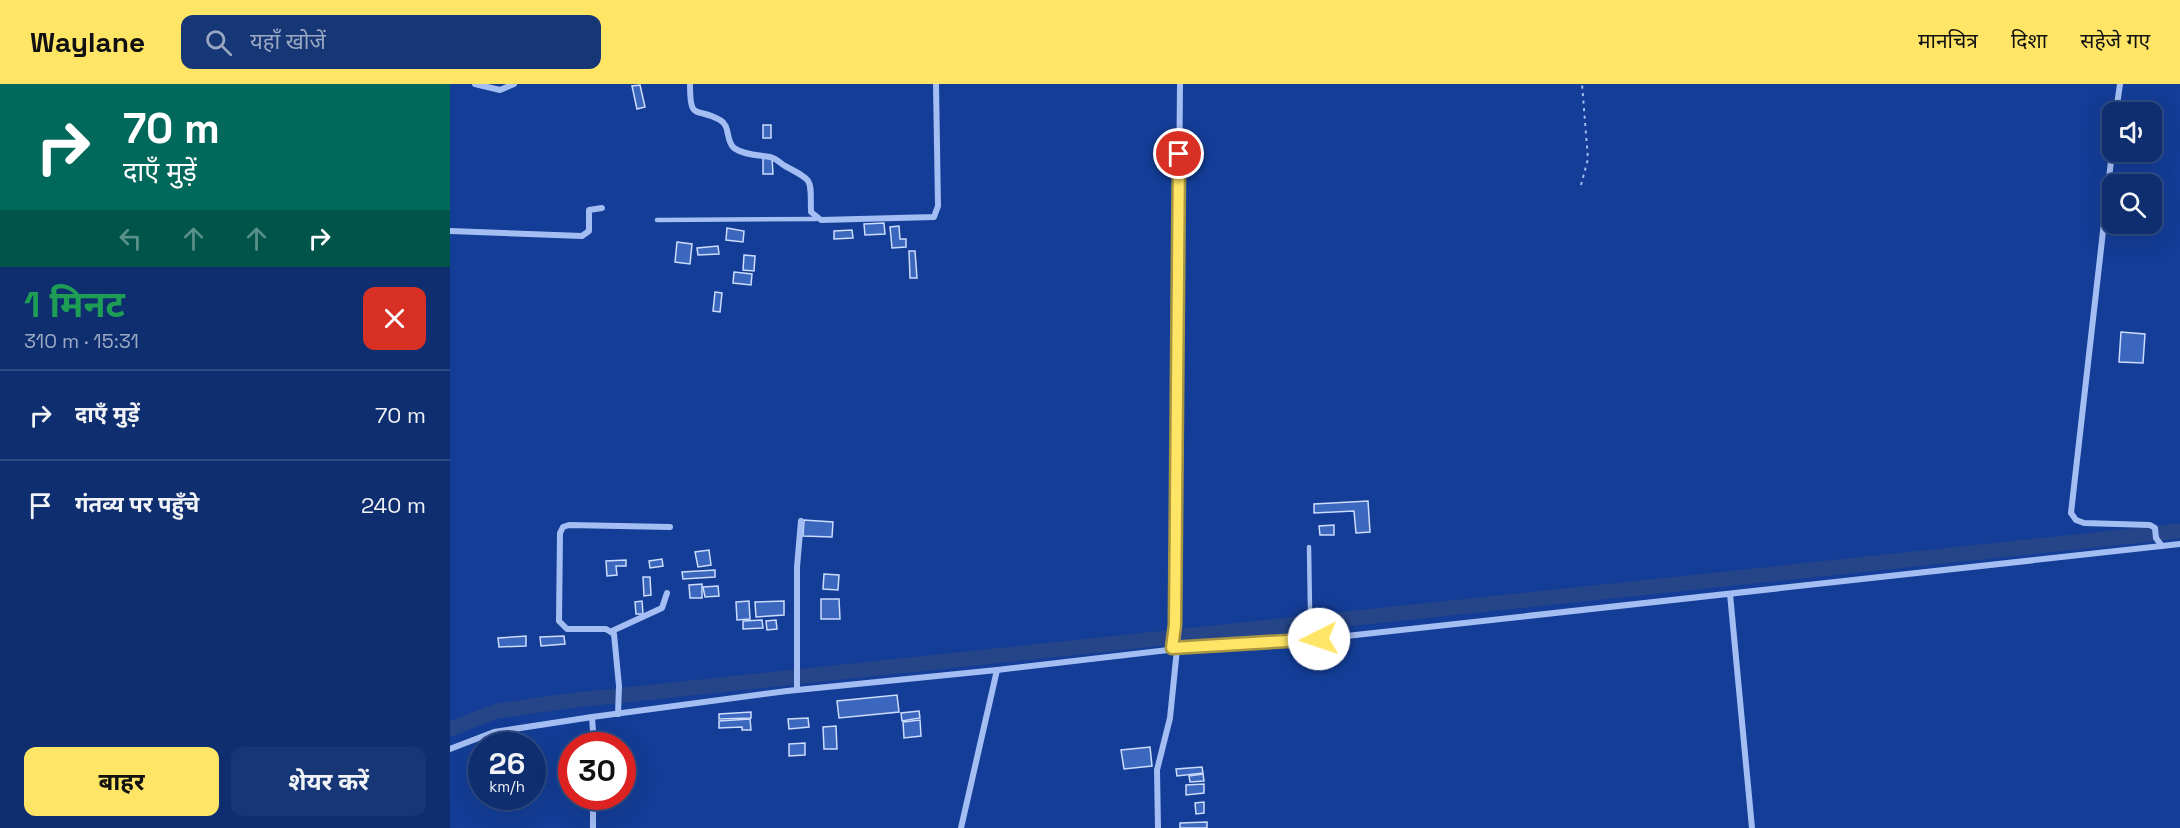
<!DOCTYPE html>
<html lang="hi">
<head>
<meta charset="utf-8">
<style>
	:root { --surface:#0e2e70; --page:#173675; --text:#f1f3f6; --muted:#9ba8c3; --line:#2e4a83; --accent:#ffe566 }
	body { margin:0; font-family:"Space Grotesk","Noto Sans Devanagari",sans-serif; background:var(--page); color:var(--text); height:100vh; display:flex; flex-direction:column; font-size:22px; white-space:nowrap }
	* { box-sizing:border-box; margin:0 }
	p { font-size:20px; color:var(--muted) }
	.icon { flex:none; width:33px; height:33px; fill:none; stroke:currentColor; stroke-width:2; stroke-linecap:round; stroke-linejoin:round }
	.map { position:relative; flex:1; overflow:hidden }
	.drawer { display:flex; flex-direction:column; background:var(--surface); width:450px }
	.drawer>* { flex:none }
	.hud { background:#00695c; color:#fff; overflow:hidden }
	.tools { position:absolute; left:1652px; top:18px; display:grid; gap:12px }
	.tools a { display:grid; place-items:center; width:60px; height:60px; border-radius:12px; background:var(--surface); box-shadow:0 6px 24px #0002,0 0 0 2px var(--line); font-size:30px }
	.speed { position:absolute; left:18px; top:648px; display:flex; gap:12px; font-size:30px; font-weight:700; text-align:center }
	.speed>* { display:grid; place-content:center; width:78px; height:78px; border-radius:50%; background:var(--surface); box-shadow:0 6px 24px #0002,0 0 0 2px var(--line); line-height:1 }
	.speed small { font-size:15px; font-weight:400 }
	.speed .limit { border:9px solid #d22; background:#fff; color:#111 }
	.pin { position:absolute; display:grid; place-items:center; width:51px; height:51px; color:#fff; margin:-26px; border:3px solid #fff; border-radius:50%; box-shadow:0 2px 6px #0007 }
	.me { position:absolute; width:66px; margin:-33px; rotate:266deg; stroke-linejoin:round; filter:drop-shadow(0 0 4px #0008) }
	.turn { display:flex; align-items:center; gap:21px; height:126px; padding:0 24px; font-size:27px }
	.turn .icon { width:78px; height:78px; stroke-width:2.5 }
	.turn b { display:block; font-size:42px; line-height:51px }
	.lanes { display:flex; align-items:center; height:57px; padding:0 24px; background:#0003; justify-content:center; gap:30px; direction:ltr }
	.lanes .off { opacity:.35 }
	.round { display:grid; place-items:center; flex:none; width:63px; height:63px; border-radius:12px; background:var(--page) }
	.head { display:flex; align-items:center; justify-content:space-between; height:102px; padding:0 24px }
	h1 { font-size:36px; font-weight:700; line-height:45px; color:#1e9e55 }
	.button { display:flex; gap:12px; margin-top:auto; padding:12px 24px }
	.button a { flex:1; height:69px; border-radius:12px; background:var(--accent); color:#111; font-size:24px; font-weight:700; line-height:69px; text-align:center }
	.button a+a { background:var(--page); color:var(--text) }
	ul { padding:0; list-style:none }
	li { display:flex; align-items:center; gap:18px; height:90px; padding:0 24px; border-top:2px solid var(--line) }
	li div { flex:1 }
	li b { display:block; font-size:22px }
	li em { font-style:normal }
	header { display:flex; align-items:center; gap:36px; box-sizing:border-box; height:84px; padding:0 30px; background:var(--accent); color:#111 }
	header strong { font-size:28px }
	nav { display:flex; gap:33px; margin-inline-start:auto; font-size:21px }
	.search { width:420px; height:54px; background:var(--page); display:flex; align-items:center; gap:15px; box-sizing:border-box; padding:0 21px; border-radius:12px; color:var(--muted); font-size:22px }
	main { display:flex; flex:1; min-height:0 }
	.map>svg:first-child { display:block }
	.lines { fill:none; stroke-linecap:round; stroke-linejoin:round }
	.canal { stroke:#264588; stroke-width:15 }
	.building { fill:#3c67be; stroke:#ccdcfd; stroke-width:1.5 }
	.path { stroke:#a4bef3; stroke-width:2; stroke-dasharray:3 4.5; stroke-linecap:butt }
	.lane { stroke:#a4bef3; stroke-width:4.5 }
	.street { stroke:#a4bef3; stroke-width:6 }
	.route-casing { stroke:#a69542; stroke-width:15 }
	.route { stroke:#ffe566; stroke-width:10 }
</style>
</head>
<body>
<header>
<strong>Waylane</strong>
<div class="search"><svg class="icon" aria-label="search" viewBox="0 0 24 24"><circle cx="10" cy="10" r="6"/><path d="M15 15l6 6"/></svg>यहाँ खोजें</div>
<nav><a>मानचित्र</a><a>दिशा</a><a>सहेजे गए</a></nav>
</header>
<main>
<section class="drawer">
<div class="hud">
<div class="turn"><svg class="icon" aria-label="right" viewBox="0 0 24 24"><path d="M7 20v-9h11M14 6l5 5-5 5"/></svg><div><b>70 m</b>दाएँ मुड़ें</div></div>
<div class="lanes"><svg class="icon off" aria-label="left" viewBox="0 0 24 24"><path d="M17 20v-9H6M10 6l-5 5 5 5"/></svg><svg class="icon off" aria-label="ahead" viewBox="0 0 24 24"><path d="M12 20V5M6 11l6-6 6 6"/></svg><svg class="icon off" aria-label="ahead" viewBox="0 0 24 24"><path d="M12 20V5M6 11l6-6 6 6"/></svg><svg class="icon" aria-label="right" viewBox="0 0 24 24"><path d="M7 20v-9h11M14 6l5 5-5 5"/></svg></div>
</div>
<div class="head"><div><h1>1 मिनट</h1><p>310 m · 15:31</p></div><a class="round" style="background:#d93025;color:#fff"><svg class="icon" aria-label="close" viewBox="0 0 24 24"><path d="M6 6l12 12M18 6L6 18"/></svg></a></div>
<ul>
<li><svg class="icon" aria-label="right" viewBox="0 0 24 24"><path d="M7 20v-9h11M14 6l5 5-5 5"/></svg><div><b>दाएँ मुड़ें</b></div><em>70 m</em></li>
<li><svg class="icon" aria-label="arrive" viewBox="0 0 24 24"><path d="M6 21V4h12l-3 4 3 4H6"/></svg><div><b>गंतव्य पर पहुँचे</b></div><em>240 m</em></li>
</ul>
<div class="button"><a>बाहर</a><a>शेयर करें</a></div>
</section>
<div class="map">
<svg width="1730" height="744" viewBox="0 0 1730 744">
	<rect width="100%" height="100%" fill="#133d96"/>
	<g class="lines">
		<polyline class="canal" points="0,645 47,627 118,617 1730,447"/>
	</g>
	<g class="building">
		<polygon points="190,1 195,23 187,25 182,2"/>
		<polygon points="1669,18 1695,19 1695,28 1669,28"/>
		<rect x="313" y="41" width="8" height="13"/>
		<polygon points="313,74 322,74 323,90 313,90"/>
		<polygon points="434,139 435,150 415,151 414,140"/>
		<polygon points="449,142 450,155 456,155 456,163 442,164 440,143"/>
		<polygon points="277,144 294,147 293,158 276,156"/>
		<polygon points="402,146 403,154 384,155 384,147"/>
		<polygon points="227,158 242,160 240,180 225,178"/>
		<polygon points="268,162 269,170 248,171 247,164"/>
		<polygon points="459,167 465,167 467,194 460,194"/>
		<polygon points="294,171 305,172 304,187 293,186"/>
		<polygon points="284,188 302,190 301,201 283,199"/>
		<polygon points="265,208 272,209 270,228 263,227"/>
		<polygon points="1671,248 1695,250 1693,279 1669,278"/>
		<polygon points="918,417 920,448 906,449 904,427 864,429 864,420"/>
		<polygon points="354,436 383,438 382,453 353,452"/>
		<polygon points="884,441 884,451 870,451 869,442"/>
		<polygon points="259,466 261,481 248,483 245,468"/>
		<polygon points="212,475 213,482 200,484 199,477"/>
		<polygon points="176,476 176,482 166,482 167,491 157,492 156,477"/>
		<polygon points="265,486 265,493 233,495 232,488"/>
		<polygon points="374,490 389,491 388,506 373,505"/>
		<polygon points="193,493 200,493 201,511 194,512"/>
		<polygon points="252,500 252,514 240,514 239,501"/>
		<polygon points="268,502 269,512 255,513 253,503"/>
		<polygon points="371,515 389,515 390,535 371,535"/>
		<polygon points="192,517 193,530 186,530 185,518"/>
		<polygon points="299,517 300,535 287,536 286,518"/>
		<polygon points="334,517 334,531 306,533 305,518"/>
		<polygon points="312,536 313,544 293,545 293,537"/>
		<polygon points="326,536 327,545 317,546 316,537"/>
		<polygon points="76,552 76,562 49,563 48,554"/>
		<polygon points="114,552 115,560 91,562 90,553"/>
		<polygon points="447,611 449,628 389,634 387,617"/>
		<polygon points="469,627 470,634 452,637 451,629"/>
		<polygon points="301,628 301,634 269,635 269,630"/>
		<polygon points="358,634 359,643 339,645 338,635"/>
		<polygon points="300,635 301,646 292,646 292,643 269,644 269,637"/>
		<polygon points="470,636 471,652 454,654 453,638"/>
		<polygon points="386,642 387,665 374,665 373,643"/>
		<polygon points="355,659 355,671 339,672 339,660"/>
		<polygon points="700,663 702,682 674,685 671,666"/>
		<polygon points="752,683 753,689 727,692 726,685"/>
		<polygon points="753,690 754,697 740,698 739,692"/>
		<polygon points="754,700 754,709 736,711 736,701"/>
		<polygon points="754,718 754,729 746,730 745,719"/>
		<polygon points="757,738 757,744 730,744 730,739"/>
	</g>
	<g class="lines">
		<polyline class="path" points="1131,101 1138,75 1132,0"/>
		<g class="lane">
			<polyline points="207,136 366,135"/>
			<polyline points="859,463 860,526 869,555"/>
		</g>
		<g class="street">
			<polyline points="25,0 50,6 64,0"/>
			<path d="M240,0c0,39 6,22 30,36 11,6 5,20 14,28 10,7 24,7 36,9 6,1 10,6 15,9 30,16 25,12 26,46l10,8 113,-3 4,-11 -2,-122"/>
			<polyline points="1666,28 1670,0"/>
			<polyline points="1662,68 1621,429 1626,436 1634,439 1700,441 1705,444 1706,454 1712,462"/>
			<polyline points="0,147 132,152 139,147 139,126 152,124"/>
			<polyline points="1280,510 1302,744"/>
			<polyline points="162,547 212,524 217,509"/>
			<polyline points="347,605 347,483 351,437"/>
			<polyline points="168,630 169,602 164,550 156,545 117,545 109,537 110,449 113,443 119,441 220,443"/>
			<polyline points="142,633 337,607 547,586 727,565 869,555 1730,460"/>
			<polyline points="0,665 44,648 142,633 144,662"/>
			<polyline points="143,744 143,712"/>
			<polyline points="511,744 547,586"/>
			<polyline points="708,744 707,686 720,634 727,565 722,564 725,541 730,0"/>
		</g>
	</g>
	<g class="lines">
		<g class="route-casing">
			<polyline id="route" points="729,70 725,541 722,564 869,555"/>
		</g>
		<use href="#route" class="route"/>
	</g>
</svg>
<div class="tools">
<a><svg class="icon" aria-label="sound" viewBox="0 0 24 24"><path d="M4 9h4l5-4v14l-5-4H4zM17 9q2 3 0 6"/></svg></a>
<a><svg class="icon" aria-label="search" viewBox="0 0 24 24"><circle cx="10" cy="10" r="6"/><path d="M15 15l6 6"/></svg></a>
</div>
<div class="speed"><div>26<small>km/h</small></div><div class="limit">30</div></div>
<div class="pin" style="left:729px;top:70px;background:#d93025"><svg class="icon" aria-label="arrive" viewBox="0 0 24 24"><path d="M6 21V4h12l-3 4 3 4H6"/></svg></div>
<svg class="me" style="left:869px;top:555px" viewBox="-20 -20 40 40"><circle r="19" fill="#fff"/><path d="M0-13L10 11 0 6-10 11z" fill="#ffe566"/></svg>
</div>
</main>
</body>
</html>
